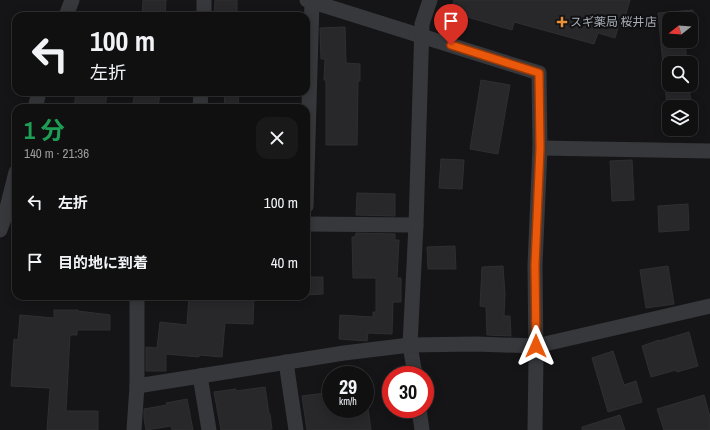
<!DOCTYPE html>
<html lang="ja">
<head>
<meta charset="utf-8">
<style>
	:root { --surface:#101011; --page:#19191a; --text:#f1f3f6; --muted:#9c9d9f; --line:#303031 }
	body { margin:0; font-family:"Archivo Narrow","Noto Sans JP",sans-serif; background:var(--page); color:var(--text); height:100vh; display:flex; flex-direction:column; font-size:15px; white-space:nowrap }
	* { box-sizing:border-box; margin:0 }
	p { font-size:13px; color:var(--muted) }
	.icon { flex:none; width:22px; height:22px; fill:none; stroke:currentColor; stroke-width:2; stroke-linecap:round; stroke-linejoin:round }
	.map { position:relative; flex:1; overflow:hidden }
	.sheet { position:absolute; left:12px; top:104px; width:298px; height:196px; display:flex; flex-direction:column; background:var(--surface); border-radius:12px; box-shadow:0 2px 10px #0003,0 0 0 1px var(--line) }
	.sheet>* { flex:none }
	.banner { position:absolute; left:12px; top:12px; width:298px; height:84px; border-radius:12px; box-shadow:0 2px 10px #0003,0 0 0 1px var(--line); background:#101011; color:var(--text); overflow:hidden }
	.needle { width:26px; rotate:253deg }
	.controls { position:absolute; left:662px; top:12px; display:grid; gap:8px }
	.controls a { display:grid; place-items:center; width:36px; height:36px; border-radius:8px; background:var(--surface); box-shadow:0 2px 10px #0003,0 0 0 1px var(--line); font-size:20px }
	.speed { position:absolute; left:322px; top:366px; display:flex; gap:8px; font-size:20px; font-weight:700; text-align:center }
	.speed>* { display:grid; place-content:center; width:52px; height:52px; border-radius:50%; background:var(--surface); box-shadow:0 2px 10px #0003,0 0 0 1px var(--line); line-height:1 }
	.speed small { font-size:10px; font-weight:400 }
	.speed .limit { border:6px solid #d22; background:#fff; color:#111 }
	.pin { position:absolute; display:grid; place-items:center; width:34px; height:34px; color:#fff; margin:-41px -17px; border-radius:50% 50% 50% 0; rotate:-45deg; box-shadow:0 0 4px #0007 }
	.pin .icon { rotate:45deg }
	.me { position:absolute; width:44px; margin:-22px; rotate:0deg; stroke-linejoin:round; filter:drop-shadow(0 0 3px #0008) }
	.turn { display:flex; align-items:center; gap:14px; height:84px; padding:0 12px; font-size:18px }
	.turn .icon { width:52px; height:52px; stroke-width:2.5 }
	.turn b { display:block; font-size:28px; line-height:34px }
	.round { display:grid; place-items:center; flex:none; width:42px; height:42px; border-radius:12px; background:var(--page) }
	.headline { display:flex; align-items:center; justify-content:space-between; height:68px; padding:0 12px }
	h1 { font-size:24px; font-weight:700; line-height:30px; color:#1e9e55 }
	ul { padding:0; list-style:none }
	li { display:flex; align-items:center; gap:12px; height:60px; padding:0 12px }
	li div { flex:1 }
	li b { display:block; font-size:15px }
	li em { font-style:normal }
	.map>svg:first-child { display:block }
	.building { fill:#28282b; stroke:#2f2f33 }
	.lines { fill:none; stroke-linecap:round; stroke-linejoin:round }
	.street { stroke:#36383b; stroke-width:15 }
	.route-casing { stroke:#983908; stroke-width:10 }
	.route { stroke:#ea580c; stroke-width:7 }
	.poi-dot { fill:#eb9139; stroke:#101012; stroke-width:1.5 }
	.labels { text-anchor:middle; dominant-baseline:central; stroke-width:4; stroke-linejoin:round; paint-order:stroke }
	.poi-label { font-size:12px; fill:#a7aeb6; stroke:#101012; text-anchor:start }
</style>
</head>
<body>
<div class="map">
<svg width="710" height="430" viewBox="0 0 710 430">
	<rect width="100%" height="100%" fill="#151517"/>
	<g class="building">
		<polygon points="143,0 166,0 165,16 142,16"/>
		<polygon points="215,0 237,0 237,16 214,16"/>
		<polygon points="454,0 630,0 624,21 620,21 615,38 598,33 594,44 514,22 512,30 450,12"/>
		<polygon points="693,10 694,26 691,26 691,19 669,19 669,41 685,41 687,63 669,63 669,85 689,85 693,124 691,124 691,107 669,107 669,126 658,13"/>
		<polygon points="345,27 346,63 360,64 360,81 358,81 357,145 326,145 326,80 324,80 325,59 321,59 320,28"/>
		<polygon points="481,80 510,85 498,154 470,149"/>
		<polygon points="76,92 107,93 105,108 74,108"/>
		<polygon points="135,92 160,92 158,108 132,108"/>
		<polygon points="225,92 239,92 238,108 224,108"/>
		<polygon points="441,159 464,160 462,189 439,188"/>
		<polygon points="632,160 634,200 612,201 610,161"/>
		<polygon points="357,193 395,194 395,216 356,215"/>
		<polygon points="688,204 689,230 659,232 658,206"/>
		<polygon points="356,233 395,234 395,240 399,240 397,278 401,278 401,302 393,302 392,334 368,333 367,341 339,339 340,315 373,317 373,312 376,312 376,278 353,278 352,237 355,237"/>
		<polygon points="455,246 456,269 428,269 427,247"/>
		<polygon points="503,266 505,294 504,316 510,316 511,336 487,335 486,307 480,306 482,267"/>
		<polygon points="668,266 674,304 646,308 640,270"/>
		<polygon points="306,277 323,277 323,294 306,295"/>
		<polygon points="189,296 254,296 253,324 225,323 222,357 199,355 199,357 166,354 166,371 146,371 146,347 157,348 160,322 187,325"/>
		<polygon points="54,310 78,310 78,311 110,315 110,330 77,330 77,335 70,335 66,411 98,411 98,430 47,430 50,388 11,386 14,339 18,340 20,315 54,318"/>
		<polygon points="689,332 698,366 677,372 676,370 651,377 642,346 659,340 659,341"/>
		<polygon points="613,351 624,385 636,381 642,402 608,412 592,358"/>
		<polygon points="265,387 269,414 270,414 272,429 265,430 221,430 214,392 236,389 236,391"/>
		<polygon points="325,393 328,409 368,409 371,430 307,430 302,396"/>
		<polygon points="704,395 710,417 710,430 664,430 657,409"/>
		<polygon points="187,399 193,430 172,430 171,426 146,430 144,418 144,409 167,405 166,403"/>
		<polygon points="620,415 625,430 582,430 582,427"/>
	</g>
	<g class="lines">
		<g class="street">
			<polyline points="307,0 539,73 540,148 535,265 536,358 535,430"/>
			<polyline points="66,16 72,0"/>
			<polyline points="204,16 204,0"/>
			<polyline points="35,108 39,92"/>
			<polyline points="200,108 201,92"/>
			<polyline points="540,148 710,151"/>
			<polyline points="306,206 312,2"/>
			<polyline points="306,224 416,225 422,24 430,0"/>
			<polyline points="0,230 5,216 16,172"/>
			<polyline points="286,362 296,430"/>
			<polyline points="415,375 410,345 416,225"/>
			<polyline points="200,376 209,430"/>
			<polyline points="137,386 200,376 344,353 410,345 476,344 536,346 710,306"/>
			<polyline points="419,409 422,430"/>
			<polyline points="134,430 137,386 137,296"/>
		</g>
	</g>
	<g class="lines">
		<g class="route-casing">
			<polyline id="route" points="451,45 539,73 540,148 535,265 536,346"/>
		</g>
		<use href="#route" class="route"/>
	</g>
	<path class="poi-dot" d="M560 16h4v4h4v4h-4v4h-4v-4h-4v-4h4z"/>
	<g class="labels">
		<g class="poi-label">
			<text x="570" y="22">スギ薬局 桜井店</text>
		</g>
	</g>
</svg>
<div class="controls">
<a><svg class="needle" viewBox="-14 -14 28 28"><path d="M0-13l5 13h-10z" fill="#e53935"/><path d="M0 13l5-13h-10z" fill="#9c9d9f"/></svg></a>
<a><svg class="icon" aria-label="search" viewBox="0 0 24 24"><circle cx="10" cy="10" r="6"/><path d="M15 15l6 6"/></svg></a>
<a><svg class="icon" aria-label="layers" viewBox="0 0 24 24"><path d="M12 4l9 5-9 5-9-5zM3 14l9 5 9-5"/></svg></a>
</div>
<div class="speed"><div>29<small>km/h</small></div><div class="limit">30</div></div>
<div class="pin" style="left:451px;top:45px;background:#d93025"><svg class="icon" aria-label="arrive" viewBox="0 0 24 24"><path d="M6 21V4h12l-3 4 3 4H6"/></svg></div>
<svg class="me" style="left:536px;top:346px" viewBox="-20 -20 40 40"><path d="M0-17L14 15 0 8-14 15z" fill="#ea580c" stroke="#fff" stroke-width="4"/></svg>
<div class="banner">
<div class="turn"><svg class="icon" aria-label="left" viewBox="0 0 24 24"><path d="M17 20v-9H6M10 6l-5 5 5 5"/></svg><div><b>100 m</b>左折</div></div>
</div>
<section class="sheet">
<div class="headline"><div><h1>1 分</h1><p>140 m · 21:36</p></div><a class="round"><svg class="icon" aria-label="close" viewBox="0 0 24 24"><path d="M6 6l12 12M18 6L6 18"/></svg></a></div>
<ul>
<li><svg class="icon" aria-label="left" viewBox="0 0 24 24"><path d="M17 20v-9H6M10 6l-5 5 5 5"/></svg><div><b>左折</b></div><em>100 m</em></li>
<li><svg class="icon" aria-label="arrive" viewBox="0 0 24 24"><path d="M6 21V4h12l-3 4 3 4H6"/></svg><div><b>目的地に到着</b></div><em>40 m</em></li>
</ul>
</section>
</div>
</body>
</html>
